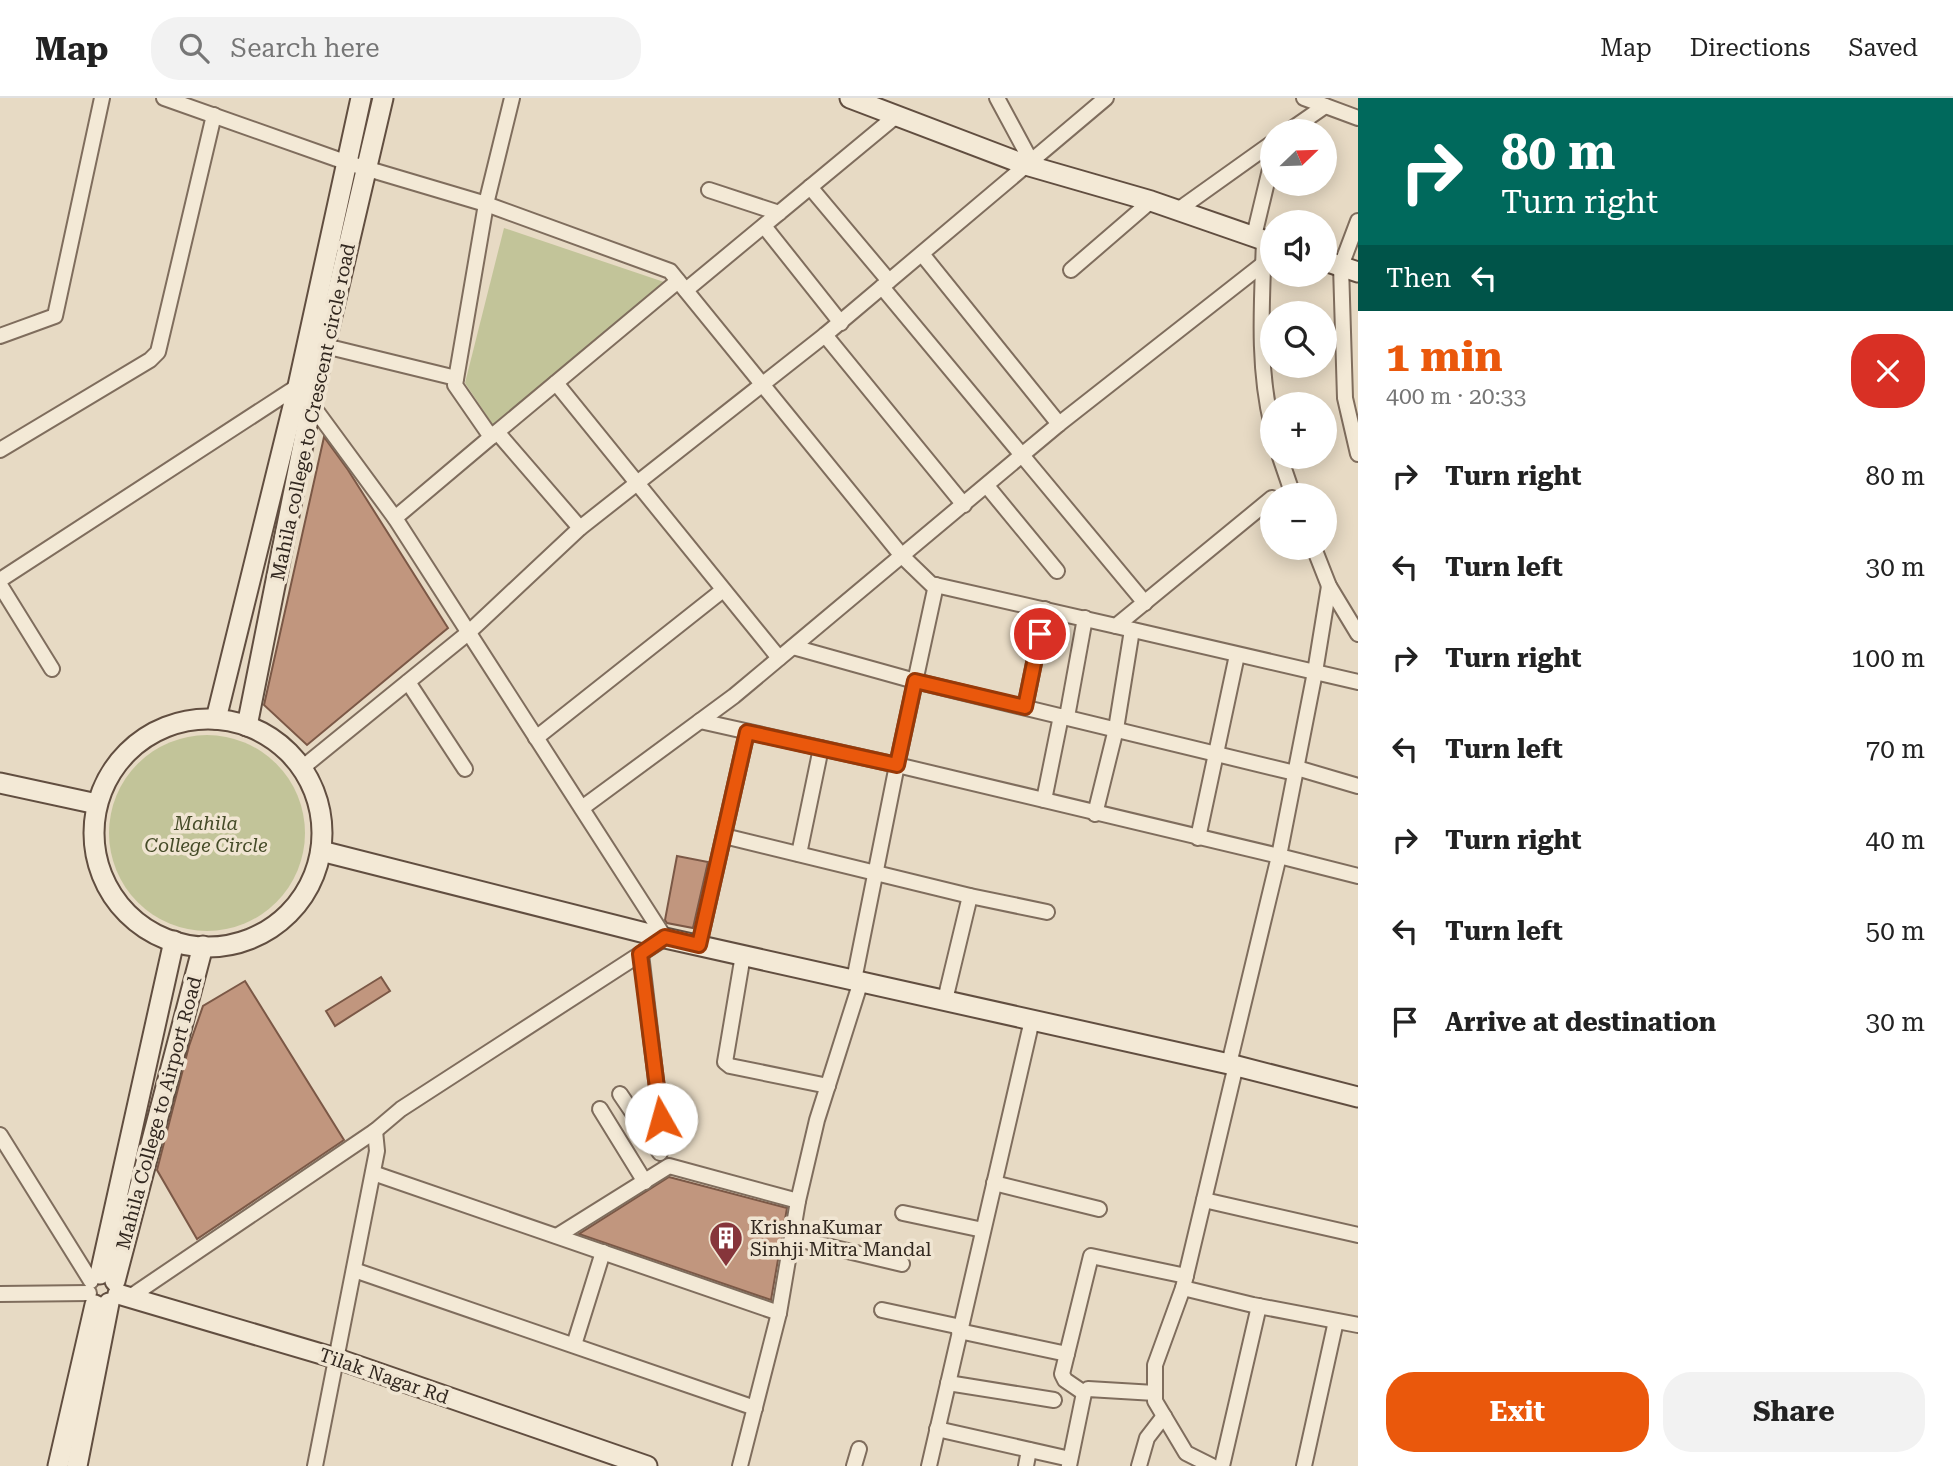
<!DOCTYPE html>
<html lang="en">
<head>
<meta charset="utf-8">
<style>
	:root { --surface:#fff; --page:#f2f2f2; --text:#222; --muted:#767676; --line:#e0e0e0; --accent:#ea580c }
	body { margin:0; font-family:"Roboto Serif",serif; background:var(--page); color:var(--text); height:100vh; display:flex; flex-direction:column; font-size:26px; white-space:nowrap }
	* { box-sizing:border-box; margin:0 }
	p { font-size:23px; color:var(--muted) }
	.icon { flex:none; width:38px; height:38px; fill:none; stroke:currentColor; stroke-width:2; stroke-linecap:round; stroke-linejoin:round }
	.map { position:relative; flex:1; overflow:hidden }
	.details { display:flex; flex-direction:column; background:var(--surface); width:595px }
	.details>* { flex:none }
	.hud { background:#00695c; color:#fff; overflow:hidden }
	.needle { width:46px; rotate:67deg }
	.buttons { position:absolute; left:1260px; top:21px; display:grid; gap:14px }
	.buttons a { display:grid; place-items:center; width:77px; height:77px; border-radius:50%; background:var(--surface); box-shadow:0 4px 18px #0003; font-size:35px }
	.pin { position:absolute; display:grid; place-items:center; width:60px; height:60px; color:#fff; margin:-30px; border:4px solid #fff; border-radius:50%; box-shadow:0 2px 7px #0007 }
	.me { position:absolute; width:77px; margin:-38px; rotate:353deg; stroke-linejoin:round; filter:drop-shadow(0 0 5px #0008) }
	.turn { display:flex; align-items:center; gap:24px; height:147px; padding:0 28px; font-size:32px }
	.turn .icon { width:91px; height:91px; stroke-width:2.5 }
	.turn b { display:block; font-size:49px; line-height:60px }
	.then { display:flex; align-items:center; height:66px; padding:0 28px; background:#0003; gap:14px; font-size:26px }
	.round { display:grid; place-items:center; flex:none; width:74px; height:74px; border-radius:28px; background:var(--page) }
	.headline { display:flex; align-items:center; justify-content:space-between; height:119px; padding:0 28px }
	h1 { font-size:42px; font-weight:700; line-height:52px; color:var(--accent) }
	.primary-button { display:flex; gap:14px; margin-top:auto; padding:14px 28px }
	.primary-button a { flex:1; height:80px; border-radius:28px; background:var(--accent); color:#fff; font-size:28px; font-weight:700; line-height:80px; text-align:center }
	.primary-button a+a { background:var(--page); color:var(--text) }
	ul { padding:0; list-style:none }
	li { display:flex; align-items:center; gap:21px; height:91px; padding:0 28px }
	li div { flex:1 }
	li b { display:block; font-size:26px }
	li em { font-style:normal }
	header { display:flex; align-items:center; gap:42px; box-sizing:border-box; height:98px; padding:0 35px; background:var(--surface); border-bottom:2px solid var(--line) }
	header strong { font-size:33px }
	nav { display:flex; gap:38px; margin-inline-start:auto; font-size:24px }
	.search { width:490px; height:63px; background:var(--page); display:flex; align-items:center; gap:18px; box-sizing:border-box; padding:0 24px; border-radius:28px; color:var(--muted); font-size:26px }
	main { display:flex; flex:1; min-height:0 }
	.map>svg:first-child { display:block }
	.green { fill:#c2c499 }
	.building { fill:#c1967e; stroke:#7b5846; stroke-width:2 }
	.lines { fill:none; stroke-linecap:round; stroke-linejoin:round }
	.street-casing { stroke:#7f6d5d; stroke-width:18 }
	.secondary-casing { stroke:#614e40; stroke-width:23 }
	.street { stroke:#f3e9d6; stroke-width:14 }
	.secondary { stroke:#f3e9d6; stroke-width:19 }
	.route-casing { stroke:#983908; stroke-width:18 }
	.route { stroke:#ea580c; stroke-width:12 }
	.labels { text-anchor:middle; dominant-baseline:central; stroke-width:7; stroke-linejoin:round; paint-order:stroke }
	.street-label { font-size:19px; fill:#31271f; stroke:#f0e5d2 }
	.park-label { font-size:19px; font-style:italic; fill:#454b28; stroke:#f0e5d2 }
	.poi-label { font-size:19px; fill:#31271f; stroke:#f0e5d2; text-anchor:start }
</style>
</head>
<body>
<header>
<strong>Map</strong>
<div class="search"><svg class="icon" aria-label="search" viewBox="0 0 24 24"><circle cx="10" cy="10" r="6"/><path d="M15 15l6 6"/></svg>Search here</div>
<nav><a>Map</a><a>Directions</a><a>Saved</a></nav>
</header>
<main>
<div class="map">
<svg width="1358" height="1368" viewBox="0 0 1358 1368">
	<rect width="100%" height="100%" fill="#e7dac4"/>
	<g class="green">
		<polygon points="504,130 664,184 493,327 465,285"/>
		<circle cx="207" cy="735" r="98"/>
	</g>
	<g class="building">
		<polygon points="324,339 348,372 448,530 307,647 264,607"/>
		<polygon points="677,758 708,764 693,830 667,825 665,822"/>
		<polygon points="381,879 390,893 335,928 326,913"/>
		<polygon points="245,883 344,1042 197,1141 157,1072 189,948 203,908"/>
		<polygon points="669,1079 787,1110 771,1202 579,1136"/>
	</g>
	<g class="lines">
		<g class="street-casing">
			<g id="street">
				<polyline points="164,0 348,65 486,106 670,173 902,458 931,486 1116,528 1272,400"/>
				<polyline points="512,0 486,106 455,287 491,339 678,183"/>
				<polyline points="997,0 1031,63"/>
				<polyline points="1304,0 1358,20"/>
				<polyline points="1289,33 1325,8"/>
				<polyline points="810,89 889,183"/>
				<polyline points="709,92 779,115"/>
				<polyline points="1178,112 1272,45"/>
				<polyline points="1358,123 1341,168 1345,300 1358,356"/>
				<polyline points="764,128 841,225"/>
				<polyline points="1254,138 1272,63"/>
				<path d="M1264,142c-2,62 -7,125 8,186"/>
				<polyline points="922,156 1059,326"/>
				<polyline points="1071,172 1151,103"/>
				<polyline points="882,189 1145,505"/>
				<polyline points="686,192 896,18"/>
				<polyline points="825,237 964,407"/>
				<polyline points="0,238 55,218 102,0"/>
				<polyline points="325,248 456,280"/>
				<polyline points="556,285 779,560"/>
				<polyline points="497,334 580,430"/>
				<polyline points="0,352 150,262 158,254 214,17"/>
				<polyline points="1280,359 1293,397"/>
				<polyline points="987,388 1057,473"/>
				<polyline points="395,420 491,339"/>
				<polyline points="1314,450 1329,488 1358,536"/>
				<polyline points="0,482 298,288 395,420 665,840 401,1011 375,1033 130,1199"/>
				<polyline points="0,487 52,571"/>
				<polyline points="936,487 897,667 1279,758 1229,966"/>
				<polyline points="1329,488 1315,574 1279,758 1358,778"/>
				<polyline points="1116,528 1358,584"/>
				<polyline points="793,549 915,583 1295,675"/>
				<polyline points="408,584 465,671"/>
				<polyline points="1025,609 1045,511"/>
				<polyline points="1067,619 1085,520"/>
				<polyline points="700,623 897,667 854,882"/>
				<polyline points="536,640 723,492"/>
				<polyline points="302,670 468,535 580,430 825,237 1106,0"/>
				<polyline points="1297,670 1358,688"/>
				<polyline points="1044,702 1061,618"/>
				<polyline points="582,710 734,598 1059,326 1263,166"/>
				<polyline points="1095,716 1116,631 1132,532"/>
				<polyline points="724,738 970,798 1047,814"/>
				<polyline points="1198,740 1237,557"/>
				<polyline points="799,756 821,650"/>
				<polyline points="699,847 747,634"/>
				<polyline points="641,856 660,1016 658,1051"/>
				<polyline points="743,857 725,964 730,968 828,988"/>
				<polyline points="945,902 970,798"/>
				<polyline points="1236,967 1183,1190 1253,1207 1358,1227"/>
				<polyline points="620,996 660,1055"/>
				<polyline points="600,1011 645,1084"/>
				<polyline points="0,1037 91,1183"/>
				<polyline points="373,1075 779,1215"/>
				<polyline points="994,1085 1099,1111"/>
				<polyline points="1204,1102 1358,1137"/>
				<polyline points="903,1115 983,1132"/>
				<polyline points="557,1138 669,1068 798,1103"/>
				<polyline points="793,1140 902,1166"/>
				<polyline points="354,1172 755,1310"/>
				<polyline points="1183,1190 1155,1267 1155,1303 1186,1355 1212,1368"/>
				<polyline points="0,1196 89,1195"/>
				<polyline points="882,1212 961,1229"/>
				<polyline points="959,1233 1067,1256"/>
				<polyline points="574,1247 603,1154"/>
				<polyline points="948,1285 1054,1302"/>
				<polyline points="1084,1295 1065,1282 1062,1276 1091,1158 1186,1178"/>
				<polyline points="937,1331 1070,1361"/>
				<polyline points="315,1368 377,1053 375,1033"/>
				<polyline points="740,1368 779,1215 798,1103 817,1022 861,883"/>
				<polyline points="854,1368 859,1351"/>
				<polyline points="929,1368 1032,922"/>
				<polyline points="1026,1368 1029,1352"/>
				<polyline points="1069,1368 1084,1295 1088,1291 1155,1295"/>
				<polyline points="1139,1368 1147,1340 1164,1318"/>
				<polyline points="1222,1368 1259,1208"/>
				<polyline points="1304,1368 1336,1223"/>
			</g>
		</g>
		<g class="secondary-casing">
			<g id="secondary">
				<polyline points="850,0 1026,67 1151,103 1272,145"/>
				<polyline points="1325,163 1358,174"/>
				<polyline points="216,621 298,288 361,0"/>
				<circle cx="208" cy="735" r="114"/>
				<polyline points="247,628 311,307 383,0"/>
				<polyline points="0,685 97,706"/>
				<polyline points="321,753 665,840 1229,966 1358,999"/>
				<polyline points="100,1176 174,843"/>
				<polyline points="115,1183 203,848"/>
				<polyline points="118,1196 335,1260 647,1368"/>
				<polyline points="58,1368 95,1207"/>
				<polyline points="77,1368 109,1205"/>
			</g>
		</g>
		<use href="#street" class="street"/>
		<use href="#secondary" class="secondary"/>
	</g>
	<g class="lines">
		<g class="route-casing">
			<polyline id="route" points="661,1021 640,856 665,839 699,847 747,634 897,667 915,583 1025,609 1040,536"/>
		</g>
		<use href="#route" class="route"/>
	</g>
	<defs>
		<g id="building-pin" transform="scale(1.75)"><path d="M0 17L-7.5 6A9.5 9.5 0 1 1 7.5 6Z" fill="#86353b" stroke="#f0e5d2"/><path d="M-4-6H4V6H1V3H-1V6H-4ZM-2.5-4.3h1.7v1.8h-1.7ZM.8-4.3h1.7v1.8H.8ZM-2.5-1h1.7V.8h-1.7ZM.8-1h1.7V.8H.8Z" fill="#fff"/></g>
	</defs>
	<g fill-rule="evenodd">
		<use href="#building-pin" x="726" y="1140"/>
	</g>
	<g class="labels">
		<g class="street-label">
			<text transform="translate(313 314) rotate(-78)">Mahila college to Crescent circle road</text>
			<text transform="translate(159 1015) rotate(-75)">Mahila College to Airport Road</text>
			<text transform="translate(384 1278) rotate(19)">Tilak Nagar Rd</text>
		</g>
		<g class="park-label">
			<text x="206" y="725">Mahila<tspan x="206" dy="22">College Circle</tspan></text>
		</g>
		<g class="poi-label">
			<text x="750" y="1129">KrishnaKumar<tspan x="750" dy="22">Sinhji Mitra Mandal</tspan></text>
		</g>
	</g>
</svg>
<div class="buttons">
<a><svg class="needle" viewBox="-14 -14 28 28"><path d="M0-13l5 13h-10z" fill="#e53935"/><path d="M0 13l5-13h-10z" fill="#767676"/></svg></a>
<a><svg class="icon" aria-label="sound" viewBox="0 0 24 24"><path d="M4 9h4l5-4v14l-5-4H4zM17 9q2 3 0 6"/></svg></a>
<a><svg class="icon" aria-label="search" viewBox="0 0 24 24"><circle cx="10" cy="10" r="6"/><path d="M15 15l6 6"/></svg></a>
<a>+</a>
<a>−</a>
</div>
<div class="pin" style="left:1040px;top:536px;background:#d93025"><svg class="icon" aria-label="arrive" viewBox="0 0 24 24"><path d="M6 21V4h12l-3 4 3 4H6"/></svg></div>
<svg class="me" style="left:661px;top:1021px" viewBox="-20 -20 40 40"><circle r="19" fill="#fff"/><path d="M0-13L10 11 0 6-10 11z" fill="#ea580c"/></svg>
</div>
<section class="details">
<div class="hud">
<div class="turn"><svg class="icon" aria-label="right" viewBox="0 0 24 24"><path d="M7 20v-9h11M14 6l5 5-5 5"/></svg><div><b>80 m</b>Turn right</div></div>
<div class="then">Then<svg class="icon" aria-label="left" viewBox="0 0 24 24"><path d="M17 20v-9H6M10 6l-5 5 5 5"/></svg></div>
</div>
<div class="headline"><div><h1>1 min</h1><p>400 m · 20:33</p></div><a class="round" style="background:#d93025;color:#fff"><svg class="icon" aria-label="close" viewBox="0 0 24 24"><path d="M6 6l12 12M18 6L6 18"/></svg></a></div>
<ul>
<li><svg class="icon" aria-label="right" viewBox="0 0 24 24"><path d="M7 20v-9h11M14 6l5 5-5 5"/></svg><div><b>Turn right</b></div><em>80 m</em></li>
<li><svg class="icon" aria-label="left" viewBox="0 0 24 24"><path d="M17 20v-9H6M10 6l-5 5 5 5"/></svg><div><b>Turn left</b></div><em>30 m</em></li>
<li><svg class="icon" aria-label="right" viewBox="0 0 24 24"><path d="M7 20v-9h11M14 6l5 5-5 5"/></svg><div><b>Turn right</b></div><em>100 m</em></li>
<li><svg class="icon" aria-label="left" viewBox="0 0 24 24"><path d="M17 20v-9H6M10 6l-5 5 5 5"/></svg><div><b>Turn left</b></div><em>70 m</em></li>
<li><svg class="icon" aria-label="right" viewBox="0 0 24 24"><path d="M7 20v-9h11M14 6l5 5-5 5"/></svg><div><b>Turn right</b></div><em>40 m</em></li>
<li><svg class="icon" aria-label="left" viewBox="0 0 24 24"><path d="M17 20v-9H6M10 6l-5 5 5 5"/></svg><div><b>Turn left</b></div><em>50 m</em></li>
<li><svg class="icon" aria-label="arrive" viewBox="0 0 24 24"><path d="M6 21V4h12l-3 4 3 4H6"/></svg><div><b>Arrive at destination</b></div><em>30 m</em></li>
</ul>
<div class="primary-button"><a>Exit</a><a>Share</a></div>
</section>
</main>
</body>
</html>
